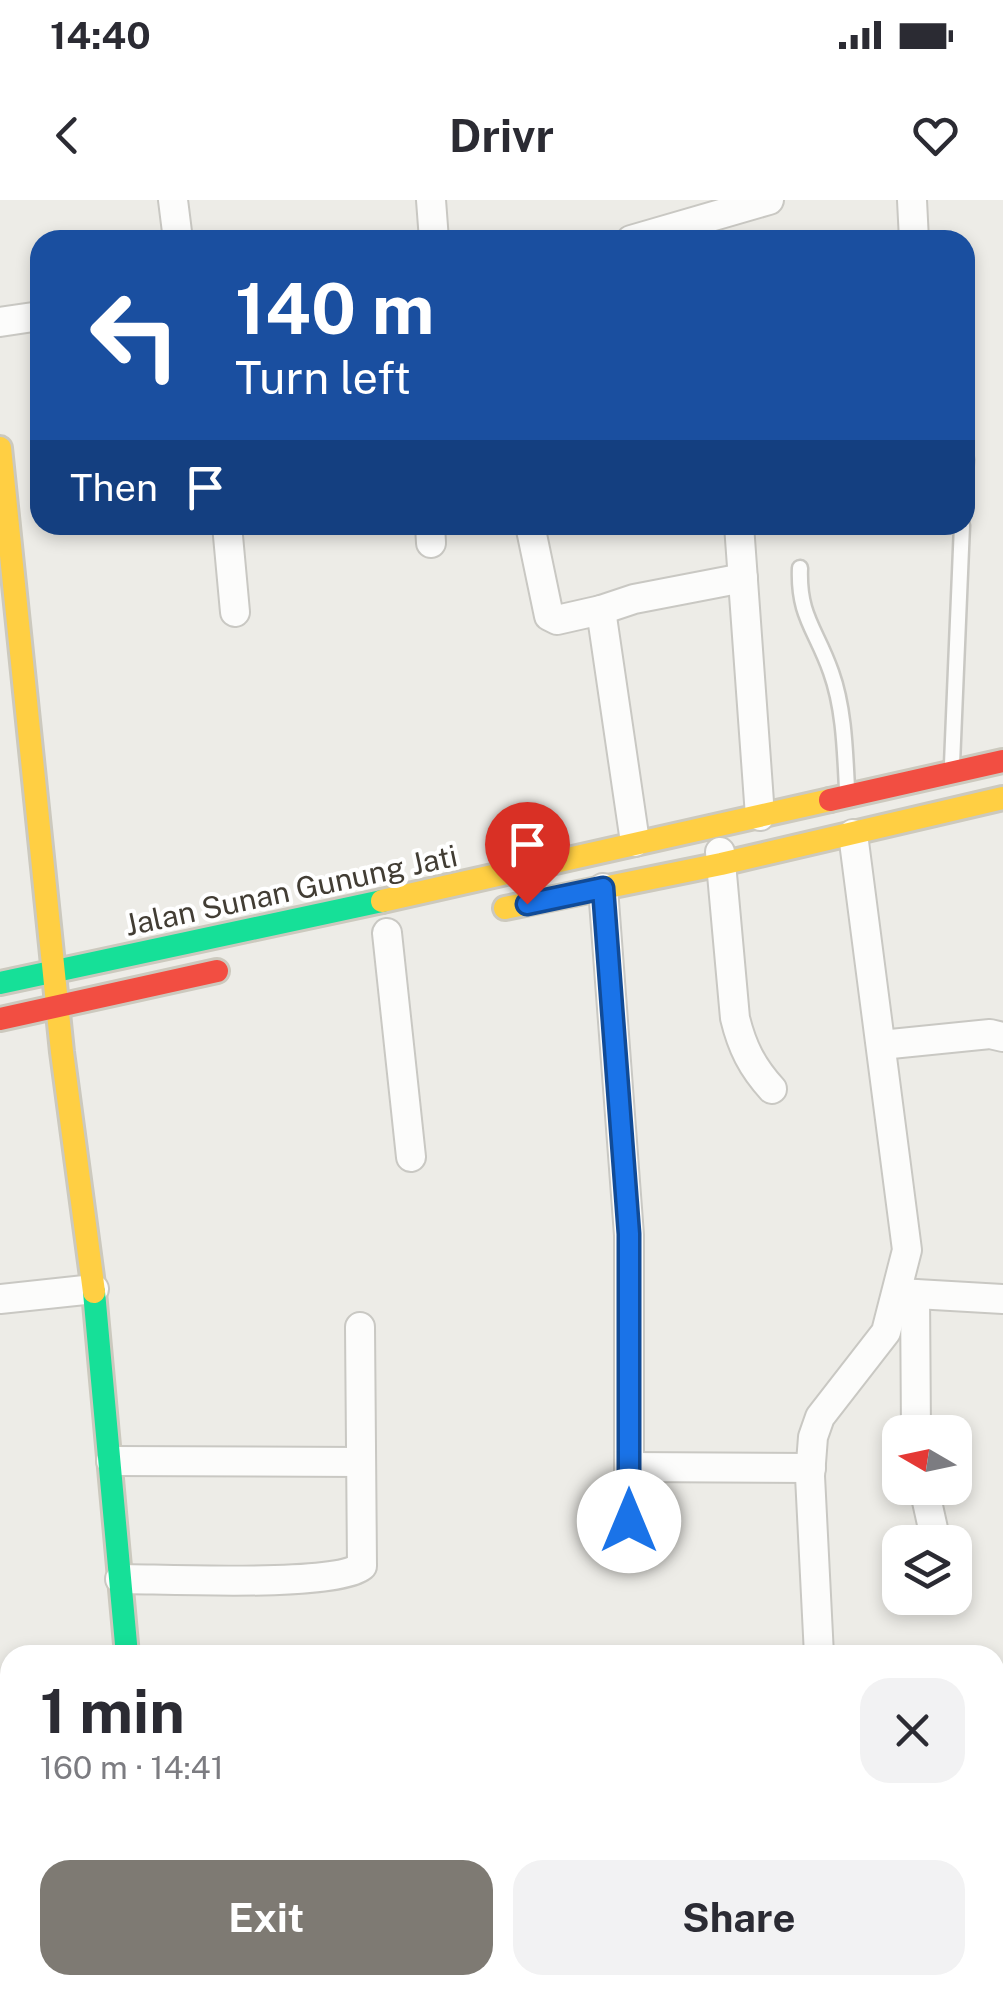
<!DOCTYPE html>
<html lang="en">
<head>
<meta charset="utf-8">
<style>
	:root { --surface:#fff; --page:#f2f2f3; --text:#2b2b33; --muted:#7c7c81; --accent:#7e7a73 }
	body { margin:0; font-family:"Public Sans",sans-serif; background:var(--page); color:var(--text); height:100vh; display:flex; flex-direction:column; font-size:38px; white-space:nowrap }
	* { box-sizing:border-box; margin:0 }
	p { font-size:32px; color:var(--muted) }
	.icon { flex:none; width:55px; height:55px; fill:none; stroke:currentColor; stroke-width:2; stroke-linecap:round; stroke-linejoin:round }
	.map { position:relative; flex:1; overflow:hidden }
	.sheet { position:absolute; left:0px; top:1445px; width:1005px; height:350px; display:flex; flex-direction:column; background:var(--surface); border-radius:30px 30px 0 0; box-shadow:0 5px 15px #0003 }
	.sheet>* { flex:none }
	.banner { position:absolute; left:30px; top:30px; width:945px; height:305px; border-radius:30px; box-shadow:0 5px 15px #0003; background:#1a4fa0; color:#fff; overflow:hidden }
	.needle { width:65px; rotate:279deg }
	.controls { position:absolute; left:882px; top:1215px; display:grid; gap:20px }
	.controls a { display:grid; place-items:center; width:90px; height:90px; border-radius:20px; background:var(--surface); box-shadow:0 5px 15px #0003; font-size:50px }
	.pin { position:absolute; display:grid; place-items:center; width:85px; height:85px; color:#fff; margin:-102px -42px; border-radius:50% 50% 50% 0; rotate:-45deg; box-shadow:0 0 10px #0007 }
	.pin .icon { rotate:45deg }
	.me { position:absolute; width:110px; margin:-55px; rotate:0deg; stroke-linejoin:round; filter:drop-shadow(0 0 8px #0008) }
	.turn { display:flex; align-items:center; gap:35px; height:210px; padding:0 40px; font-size:45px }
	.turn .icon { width:130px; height:130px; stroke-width:2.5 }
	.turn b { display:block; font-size:70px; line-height:85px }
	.then { display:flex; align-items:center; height:95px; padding:0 40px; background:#0003; gap:20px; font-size:38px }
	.round { display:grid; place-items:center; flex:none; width:105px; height:105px; border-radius:30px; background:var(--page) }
	.overview { display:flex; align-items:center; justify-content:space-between; height:170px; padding:0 40px }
	h1 { font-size:60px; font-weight:700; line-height:75px }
	.button { display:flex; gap:20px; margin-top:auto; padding:20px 40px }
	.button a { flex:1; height:115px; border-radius:30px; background:var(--accent); color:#fff; font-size:40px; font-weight:700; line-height:115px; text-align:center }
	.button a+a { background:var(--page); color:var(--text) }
	.status { display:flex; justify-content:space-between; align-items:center; height:70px; padding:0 50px; background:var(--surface); direction:ltr }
	.status svg { height:28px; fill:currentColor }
	header { display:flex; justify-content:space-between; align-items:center; height:130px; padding:0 40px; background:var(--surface); font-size:45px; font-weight:700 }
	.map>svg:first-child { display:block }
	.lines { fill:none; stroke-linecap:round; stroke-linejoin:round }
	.lane-casing { stroke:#c9c8c3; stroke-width:19 }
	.street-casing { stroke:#c9c8c3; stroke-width:32 }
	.fast-casing { stroke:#ccc9be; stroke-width:28 }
	.slow-casing { stroke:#ccc9be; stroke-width:28 }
	.jam-casing { stroke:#ccc9be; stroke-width:28 }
	.lane { stroke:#fcfcfb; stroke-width:14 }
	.street { stroke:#fcfcfb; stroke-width:28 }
	.fast { stroke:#16e098; stroke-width:22 }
	.slow { stroke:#ffcf43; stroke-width:22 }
	.jam { stroke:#f24e42; stroke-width:22 }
	.route-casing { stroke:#114b97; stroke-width:25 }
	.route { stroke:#1a73e8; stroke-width:18 }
	.labels { text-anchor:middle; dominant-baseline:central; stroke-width:8; stroke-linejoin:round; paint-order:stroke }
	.street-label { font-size:30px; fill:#423d34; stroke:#fff }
</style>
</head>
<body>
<div class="status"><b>14:40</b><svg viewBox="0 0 49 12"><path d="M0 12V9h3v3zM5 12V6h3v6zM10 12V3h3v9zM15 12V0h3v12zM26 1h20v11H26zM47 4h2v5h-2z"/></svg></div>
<header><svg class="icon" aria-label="back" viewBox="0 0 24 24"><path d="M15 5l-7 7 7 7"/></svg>Drivr<svg class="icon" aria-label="heart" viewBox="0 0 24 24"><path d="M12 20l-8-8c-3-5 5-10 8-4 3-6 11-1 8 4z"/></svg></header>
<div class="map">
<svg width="1003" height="1795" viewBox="0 0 1003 1795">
	<rect width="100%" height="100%" fill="#edece7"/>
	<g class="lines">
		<g class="lane-casing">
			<g id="lane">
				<polyline points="965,275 966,259"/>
				<path d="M800,368c-2,48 16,61 31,104 13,36 14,78 16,117"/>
				<polyline points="952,564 962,325"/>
			</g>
		</g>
		<g class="street-casing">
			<g id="street">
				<polyline points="173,0 178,40"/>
				<polyline points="431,0 434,40"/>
				<polyline points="912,0 914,40"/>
				<polyline points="631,40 769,0"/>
				<polyline points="0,122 40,116"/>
				<polyline points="227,325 235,412"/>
				<polyline points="430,325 431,343"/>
				<polyline points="530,325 549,416 557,420 601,410 635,642"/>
				<polyline points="739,325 760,616"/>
				<polyline points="601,410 634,399 743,378"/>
				<path d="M720,652l15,166c7,29 17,49 37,71"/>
				<polyline points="603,688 629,1035 629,1348"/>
				<polyline points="387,733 411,957"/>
				<polyline points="881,845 990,834 1003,837"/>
				<polyline points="899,1093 1003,1099"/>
				<polyline points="915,1094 916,1232"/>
				<polyline points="0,1099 94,1089"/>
				<polyline points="111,1261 361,1262"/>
				<polyline points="629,1267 811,1268"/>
				<polyline points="924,1288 936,1342"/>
				<path d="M120,1379c43,0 215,9 242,-13l-2,-239"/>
				<polyline points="819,1455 810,1276 813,1237 820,1217 886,1132 907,1050 853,634"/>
				<polyline points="0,1668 10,1667"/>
				<polyline points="995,1677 1003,1641"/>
				<polyline points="163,1785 164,1795"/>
				<polyline points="600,1785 600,1795"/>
				<polyline points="894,1785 895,1795"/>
			</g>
		</g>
		<g class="fast-casing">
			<g id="fast">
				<polyline points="0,783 382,701"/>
				<polyline points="94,1092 127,1455"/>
			</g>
		</g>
		<g class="slow-casing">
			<g id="slow">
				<polyline points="0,248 62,852 94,1092"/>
				<polyline points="382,701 830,600"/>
				<polyline points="505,708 721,664 1003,598"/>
			</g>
		</g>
		<g class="jam-casing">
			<g id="jam">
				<polyline points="830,600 1003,561"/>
				<polyline points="0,819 217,771"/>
			</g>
		</g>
		<use href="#lane" class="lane"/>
		<use href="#street" class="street"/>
		<use href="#fast" class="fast"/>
		<use href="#slow" class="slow"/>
		<use href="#jam" class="jam"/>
	</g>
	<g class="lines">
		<g class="route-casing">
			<polyline id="route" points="527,704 603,688 629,1034 629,1321"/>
		</g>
		<use href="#route" class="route"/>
	</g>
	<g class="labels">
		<g class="street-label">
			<text transform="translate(291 690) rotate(-12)">Jalan Sunan Gunung Jati</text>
		</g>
	</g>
</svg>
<div class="controls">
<a><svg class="needle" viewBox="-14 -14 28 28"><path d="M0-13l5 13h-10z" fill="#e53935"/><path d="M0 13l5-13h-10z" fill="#7c7c81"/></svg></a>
<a><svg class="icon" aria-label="layers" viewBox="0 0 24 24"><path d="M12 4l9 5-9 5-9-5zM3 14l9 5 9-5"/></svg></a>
</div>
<div class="pin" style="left:527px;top:704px;background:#d93025"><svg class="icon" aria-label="arrive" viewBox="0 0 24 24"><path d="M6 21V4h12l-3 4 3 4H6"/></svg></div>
<svg class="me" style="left:629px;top:1321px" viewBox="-20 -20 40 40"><circle r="19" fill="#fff"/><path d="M0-13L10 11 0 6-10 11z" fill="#1a73e8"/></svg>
<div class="banner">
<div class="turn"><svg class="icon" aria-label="left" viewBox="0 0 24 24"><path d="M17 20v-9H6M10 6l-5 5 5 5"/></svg><div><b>140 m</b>Turn left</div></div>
<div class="then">Then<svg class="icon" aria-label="arrive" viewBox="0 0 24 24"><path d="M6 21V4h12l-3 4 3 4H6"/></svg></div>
</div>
<section class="sheet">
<div class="overview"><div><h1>1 min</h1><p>160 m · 14:41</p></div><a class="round"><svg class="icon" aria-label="close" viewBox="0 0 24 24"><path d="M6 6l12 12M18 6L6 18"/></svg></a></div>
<div class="button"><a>Exit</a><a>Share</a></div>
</section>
</div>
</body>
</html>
